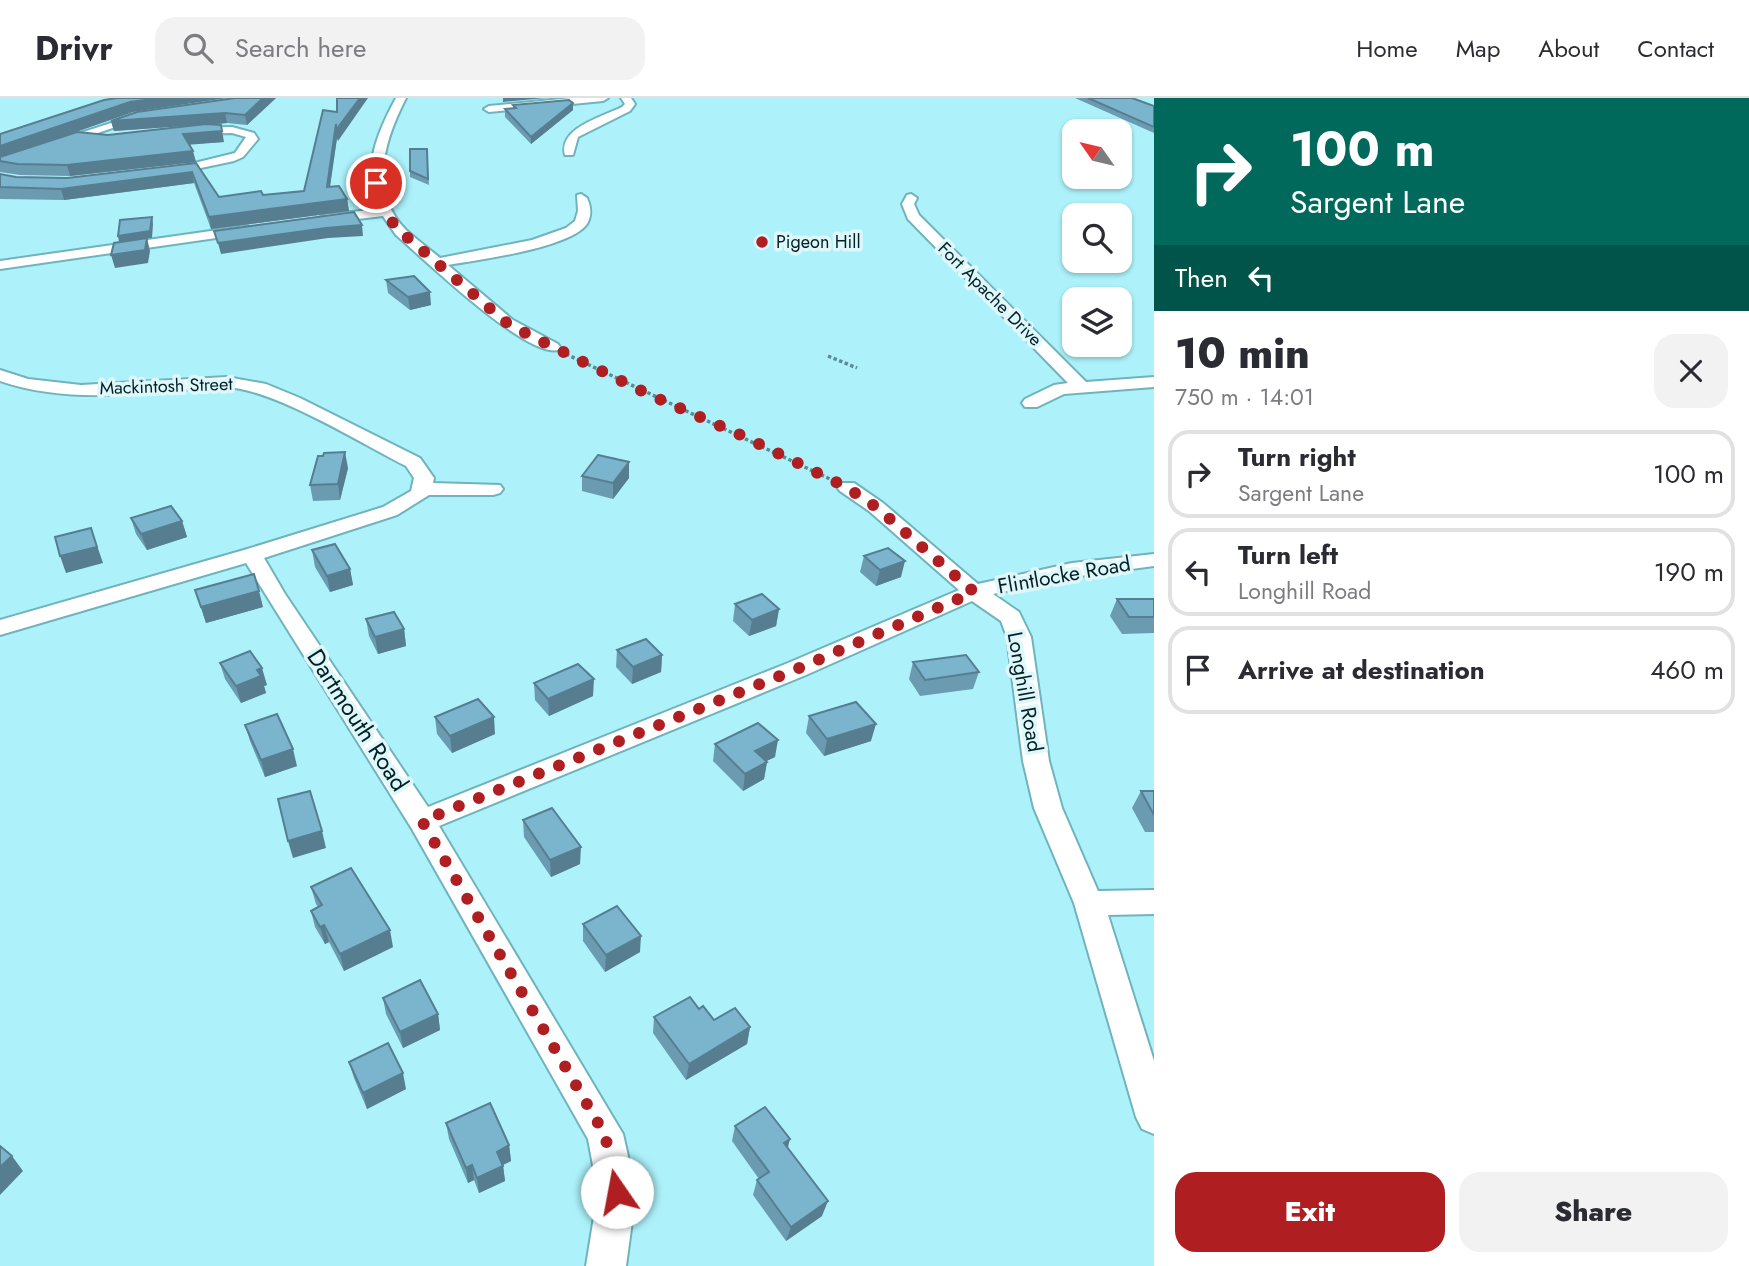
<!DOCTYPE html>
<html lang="en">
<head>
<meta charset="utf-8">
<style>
	:root { --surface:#fff; --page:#f2f2f3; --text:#2b2b33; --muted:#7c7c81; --line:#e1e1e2; --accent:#af1e20 }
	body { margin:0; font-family:Jost,sans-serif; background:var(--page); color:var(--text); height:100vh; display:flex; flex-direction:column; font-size:26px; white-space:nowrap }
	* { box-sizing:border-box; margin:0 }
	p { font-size:23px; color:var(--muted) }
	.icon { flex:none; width:38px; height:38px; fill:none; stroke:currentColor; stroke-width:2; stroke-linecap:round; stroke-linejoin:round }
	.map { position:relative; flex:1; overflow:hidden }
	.side { display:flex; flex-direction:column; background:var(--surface); width:595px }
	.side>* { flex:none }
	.banner { background:#00695c; color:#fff; overflow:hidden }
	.needle { width:46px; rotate:304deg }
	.controls { position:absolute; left:1062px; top:21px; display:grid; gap:14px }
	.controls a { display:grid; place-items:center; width:70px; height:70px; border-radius:14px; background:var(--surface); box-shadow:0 2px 5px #0004; font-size:35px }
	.pin { position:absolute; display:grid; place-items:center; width:60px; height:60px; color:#fff; margin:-30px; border:4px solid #fff; border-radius:50%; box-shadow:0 2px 7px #0007 }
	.me { position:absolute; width:77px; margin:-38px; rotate:348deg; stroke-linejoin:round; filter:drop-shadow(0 0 5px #0008) }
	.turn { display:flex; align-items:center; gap:24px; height:147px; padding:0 21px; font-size:32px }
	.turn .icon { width:91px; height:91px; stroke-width:2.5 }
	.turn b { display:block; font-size:49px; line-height:60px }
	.then { display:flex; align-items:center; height:66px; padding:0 21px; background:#0003; gap:14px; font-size:26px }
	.round { display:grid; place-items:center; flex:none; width:74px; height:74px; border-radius:21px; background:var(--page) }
	.overview { display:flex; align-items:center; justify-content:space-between; height:119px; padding:0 21px }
	h1 { font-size:42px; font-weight:800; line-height:52px }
	.primary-button { display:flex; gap:14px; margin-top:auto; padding:14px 21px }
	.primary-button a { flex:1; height:80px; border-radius:21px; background:var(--accent); color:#fff; font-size:28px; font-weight:800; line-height:80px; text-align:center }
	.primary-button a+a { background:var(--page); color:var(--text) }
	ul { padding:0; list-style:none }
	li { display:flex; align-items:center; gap:21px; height:88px; margin:0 14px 10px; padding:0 7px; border:4px solid var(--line); border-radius:21px }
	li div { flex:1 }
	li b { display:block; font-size:26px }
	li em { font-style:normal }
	header { display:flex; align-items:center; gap:42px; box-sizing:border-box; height:98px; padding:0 35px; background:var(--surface); border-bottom:2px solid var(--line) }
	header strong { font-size:33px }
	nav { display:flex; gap:38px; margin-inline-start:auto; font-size:24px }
	.search { width:490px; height:63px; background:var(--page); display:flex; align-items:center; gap:18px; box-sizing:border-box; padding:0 24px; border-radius:21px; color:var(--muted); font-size:26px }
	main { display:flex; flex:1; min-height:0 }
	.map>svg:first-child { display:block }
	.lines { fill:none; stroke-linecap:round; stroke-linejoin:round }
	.street-casing { stroke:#70b3bc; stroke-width:4 }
	.path { stroke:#5c8d94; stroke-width:3.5; stroke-dasharray:3.5 2.5; stroke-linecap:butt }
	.street { fill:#fff; fill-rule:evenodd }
	.wall { fill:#6a9bb0 }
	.shaded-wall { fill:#567e90 }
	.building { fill:#7bb4cd; stroke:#567e90; stroke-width:2 }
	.route { stroke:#af1e20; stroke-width:12; stroke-dasharray:0 21.6 }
	.poi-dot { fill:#af1e20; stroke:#ddf7fb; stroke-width:2.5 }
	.labels { text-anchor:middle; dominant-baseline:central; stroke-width:7; stroke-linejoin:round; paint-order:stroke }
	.far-poi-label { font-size:18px; fill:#042024; stroke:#ddf7fb; text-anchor:start }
	.far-street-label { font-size:18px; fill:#042024; stroke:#ddf7fb }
	.street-label { font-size:21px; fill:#042024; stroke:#ddf7fb }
	.near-street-label { font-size:24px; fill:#042024; stroke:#ddf7fb }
</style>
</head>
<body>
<header>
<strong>Drivr</strong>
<div class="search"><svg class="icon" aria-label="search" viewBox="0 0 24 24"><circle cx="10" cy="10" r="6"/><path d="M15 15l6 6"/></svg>Search here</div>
<nav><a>Home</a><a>Map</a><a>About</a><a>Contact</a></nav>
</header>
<main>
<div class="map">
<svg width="1154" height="1168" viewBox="0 0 1154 1168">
	<rect width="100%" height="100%" fill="#adf2fb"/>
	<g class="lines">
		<g class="street-casing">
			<g id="street">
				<path d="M396,0h10c-22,43 -38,93 0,132 11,10 23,19 34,28l92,-18 34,-12 9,-7 3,-10 -1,-16 4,-1 6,4c4,9 5,17 0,26 -17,24 -109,36 -139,41l65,55 45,24 2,3 -2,3c-32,8 -135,-92 -162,-115l-13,-19 -59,7 -6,-4 6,-4 55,-6c-18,-39 -2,-76 17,-111z"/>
				<polygon points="572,0 608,0 603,3 489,14 484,11 489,8"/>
				<path d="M621,0h10l4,6 -5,7 -52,26 -5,18h-8c-7,-27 37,-38 57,-48l3,-3z"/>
				<polygon points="139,16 148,18 0,68 0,61"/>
				<polygon points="232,29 254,35 258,41 243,59 234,63 168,77 162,73 235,55 246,39 232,35 190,36 185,33 190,30"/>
				<polygon points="911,96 917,100 914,106 919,117 1086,284 1154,279 1154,289 1064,296 1037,309 1025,309 1022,305 1025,301 1054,287 1068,285 908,121 902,106 907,97"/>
				<polygon points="246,128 251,129 251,135 0,171 0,163"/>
				<path d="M0,272l28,9 53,6 146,-8 39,7 34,14 120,60 14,20 -1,5 67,2 3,4 -3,4 -7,2h-64l-32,20 -133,43 21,36 143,213 360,-144 171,-73 -90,-79 -29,-20 -3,-4 3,-4h14l29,20 95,81 94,-21 82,-9v12l-82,11 -79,17 26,18 12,25 18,124 13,47 36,83 56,-1v24l-46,1 46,146v73l-12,-5 -6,-12 -62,-214 -40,-95 -11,-47 -16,-124 -6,-16 -29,-20 -166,74 -367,151 184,308 13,58 -10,74h-40l12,-74 -10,-53 -176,-310 -166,-266 -246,72v-15l244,-70 139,-43 28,-16 3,-13 -8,-12c-46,-23 -130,-76 -179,-79 -19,-1 -40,3 -59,4 -56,5 -113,9 -168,-10z"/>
			</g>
		</g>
		<g class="path">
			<polyline points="566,256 830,381"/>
			<polyline points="828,258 857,270"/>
		</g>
		<use href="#street" class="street"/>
	</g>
	<g class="wall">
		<polygon points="235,0 276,0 247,27 227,25 210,27 224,44 190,46 196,64 70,78 20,77 0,74 0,36 133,14 51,43 195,27 114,33 111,23"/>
		<polygon points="1075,0 1132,0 1154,8 1154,35"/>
		<polygon points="573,5 573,12 531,46 505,19 505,11 513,11 513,7"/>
		<polygon points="337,14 338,43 337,40 330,89 347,101 349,113 211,131 194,85 64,102 0,101 0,76 16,79 67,80 196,65 219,99 263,97 304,93"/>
		<polygon points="427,51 429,87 410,79 410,73"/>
		<polygon points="386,182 431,207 410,212 388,195"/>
		<polygon points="629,364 629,380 613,401 582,393 582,378"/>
		<polygon points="348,370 340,402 313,403 310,387"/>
		<polygon points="131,420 182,423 187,439 147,452 136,436"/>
		<polygon points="312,452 350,471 353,487 330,494 315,469"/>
		<polygon points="864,458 901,479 876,488 860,474"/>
		<polygon points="195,492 263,509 206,525"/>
		<polygon points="1117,501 1154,501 1154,535 1122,536 1110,518"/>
		<polygon points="735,506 779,511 776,528 749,538 733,523"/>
		<polygon points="366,521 404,531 406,548 378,556 369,538"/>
		<polygon points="617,552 662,557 661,574 632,586 616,569"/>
		<polygon points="913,564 979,574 973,591 920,598 909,581"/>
		<polygon points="220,565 267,587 264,588 266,595 241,605 225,581"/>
		<polygon points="534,585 593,598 549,618 535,602"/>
		<polygon points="809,618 871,643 824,658 806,635"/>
		<polygon points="435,619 495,636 452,655 437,636"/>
		<polygon points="245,627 297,668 265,679 250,643"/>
		<polygon points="715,646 775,659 766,663 767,664 764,681 743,693 713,663"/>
		<polygon points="1141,693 1154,693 1154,734 1145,734 1132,710"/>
		<polygon points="523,722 580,766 551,779 524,739"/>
		<polygon points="311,789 393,849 344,873 329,844 325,846 315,829 311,813 318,809 316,806"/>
		<polygon points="583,826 640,854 605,874 583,843"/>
		<polygon points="383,900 438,916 440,932 403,950 386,916"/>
		<polygon points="699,911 714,922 750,929 747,946 686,982 653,935 654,919"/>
		<polygon points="349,964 406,991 367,1011 354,980"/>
		<polygon points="446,1025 509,1047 511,1063 503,1067 505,1083 479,1095 474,1082 468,1085 449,1041"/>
		<polygon points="735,1028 788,1051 822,1118 786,1143 753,1097 757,1082 759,1081 732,1043"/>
	</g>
	<g class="shaded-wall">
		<polygon points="160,0 227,0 133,14 0,60 0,48 130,4"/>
		<polygon points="263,0 276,0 247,27 245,17"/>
		<polygon points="360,0 368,0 338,43 337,40 328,101 327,89 336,26"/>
		<polygon points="503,0 545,0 503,4"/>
		<polygon points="573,5 573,12 531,46 531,39"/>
		<polygon points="225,15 227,25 114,33 111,23"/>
		<polygon points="221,27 224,44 186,47 183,36"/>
		<polygon points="193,53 196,64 70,78 67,67"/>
		<polygon points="192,74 194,85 64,102 61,91"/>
		<polygon points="347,101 349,113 211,131 209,119"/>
		<polygon points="152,119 153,126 152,140 147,140 150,153 148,165 115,170 111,157 119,144 118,138"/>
		<polygon points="362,127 363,138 328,140 221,156 218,145 326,130"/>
		<polygon points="430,194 431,207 410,212 408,199"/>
		<polygon points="345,354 348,370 340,402 338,386"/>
		<polygon points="629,364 629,380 613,401 613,385"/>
		<polygon points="182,423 187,439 147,452 141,436"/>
		<polygon points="91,430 103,465 66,475 60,458"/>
		<polygon points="905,463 901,479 876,488 880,472"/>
		<polygon points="350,471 353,487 330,494 327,478"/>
		<polygon points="259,493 263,509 206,525 201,509"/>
		<polygon points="779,511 776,528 749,538 752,522"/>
		<polygon points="404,531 406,548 378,556 375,539"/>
		<polygon points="662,557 661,574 632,586 633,569"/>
		<polygon points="262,570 267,587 264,588 266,595 241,605 236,588 257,572"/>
		<polygon points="594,581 593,598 549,618 548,601"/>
		<polygon points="494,619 495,636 452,655 450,638"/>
		<polygon points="876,626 871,643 824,658 827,641"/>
		<polygon points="778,642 775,659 752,670 755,653"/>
		<polygon points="293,651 297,668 265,679 261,662"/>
		<polygon points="767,664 764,681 743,693 745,676"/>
		<polygon points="322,733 326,750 293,760 288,743"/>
		<polygon points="581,749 580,766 551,779 550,762"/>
		<polygon points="324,827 329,844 325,846 320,829"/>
		<polygon points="390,832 393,849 344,873 340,856"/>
		<polygon points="641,838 640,854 605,874 606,857"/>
		<polygon points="438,916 440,932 403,950 400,934"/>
		<polygon points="750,929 747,946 686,982 689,966"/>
		<polygon points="403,975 406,991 367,1011 363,995"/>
		<polygon points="790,1041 786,1057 784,1045"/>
		<polygon points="509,1047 511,1063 498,1069 497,1054"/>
		<polygon points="12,1058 23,1073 0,1097 0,1069"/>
		<polygon points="472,1067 474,1082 468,1085 466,1070"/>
		<polygon points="503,1068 505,1083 479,1095 477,1080"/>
		<polygon points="828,1103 822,1118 786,1143 791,1129"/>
	</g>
	<g class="building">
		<polygon points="117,0 160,0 130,4 0,48 0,36 104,2"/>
		<polygon points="235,0 263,0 245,17 225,15 111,23 137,14"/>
		<polygon points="337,0 360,0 336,32 336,26 327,89 339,88 347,101 209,119 192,74 61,91 0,89 0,76 16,79 67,80 196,65 219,99 261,93 263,97 304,93 323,12 337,14"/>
		<polygon points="1088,0 1132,0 1154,8 1154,29"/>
		<polygon points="569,2 573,5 531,39 505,11 516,10 513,7"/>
		<polygon points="206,26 221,27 222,33 183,36 193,53 67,67 17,66 0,63 0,59 77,34 108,37"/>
		<polygon points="410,51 427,51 428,81 410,73"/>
		<polygon points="354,114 362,127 326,130 218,145 214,133"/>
		<polygon points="152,119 150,133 118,138 120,122"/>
		<polygon points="147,140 145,152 111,157 114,145"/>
		<polygon points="414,178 430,194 408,199 386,182"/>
		<polygon points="345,354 338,386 310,387 318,358 323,358 324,355"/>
		<polygon points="598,357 629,364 613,385 582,378"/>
		<polygon points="171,408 182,423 141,436 131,420"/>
		<polygon points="91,430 97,449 60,458 55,439"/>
		<polygon points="335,446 350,471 327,478 312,452"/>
		<polygon points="888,450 905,463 880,472 864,458"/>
		<polygon points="254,476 259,493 201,509 195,492"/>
		<polygon points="762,496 779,511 752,522 735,506"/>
		<polygon points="1117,501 1154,501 1154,519 1129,519"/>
		<polygon points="394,514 404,531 375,539 366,521"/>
		<polygon points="646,541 662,557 633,569 617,552"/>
		<polygon points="250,553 262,570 257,572 261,578 236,588 220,565"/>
		<polygon points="966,557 979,574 925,582 913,564"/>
		<polygon points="578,566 594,581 548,601 534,585"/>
		<polygon points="478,601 494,619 450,638 435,619"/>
		<polygon points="856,604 876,626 827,641 809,618"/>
		<polygon points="277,616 293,651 261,662 245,627"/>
		<polygon points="758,625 778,642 755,653 767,664 745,676 715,646"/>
		<polygon points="310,693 322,733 288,743 278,701"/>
		<polygon points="1141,693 1154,693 1154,717"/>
		<polygon points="552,710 581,749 550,762 523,722"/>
		<polygon points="351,770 390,832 340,856 324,827 320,829 311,813 322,807 311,789"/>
		<polygon points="617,808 641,838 606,857 583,826"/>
		<polygon points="420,882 438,916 400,934 383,900"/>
		<polygon points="690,899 699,911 703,908 714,922 735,910 750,929 689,966 654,919"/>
		<polygon points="388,945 403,975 363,995 349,964"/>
		<polygon points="490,1005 509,1047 497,1054 503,1068 477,1080 472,1067 466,1070 446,1025"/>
		<polygon points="765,1009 790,1041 784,1045 828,1103 791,1129 757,1082 769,1074 735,1028"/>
		<polygon points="0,1048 12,1058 0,1069"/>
	</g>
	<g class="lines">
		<polyline class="route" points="376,85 388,119 401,134 507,225 527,236 650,297 743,338 846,389 876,409 974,494 797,571 422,723 605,1037 617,1094"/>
	</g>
	<circle class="poi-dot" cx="762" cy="144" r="7"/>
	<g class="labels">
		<g class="far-poi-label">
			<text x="776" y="144">Pigeon Hill</text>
		</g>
		<g class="far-street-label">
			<text transform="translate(990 196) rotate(45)">Fort Apache Drive</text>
			<text transform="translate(166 288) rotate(-2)">Mackintosh Street</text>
		</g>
		<g class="street-label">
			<text transform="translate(1064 477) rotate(-10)">Flintlocke Road</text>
			<text transform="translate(1025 594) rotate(80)">Longhill Road</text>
		</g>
		<g class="near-street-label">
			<text transform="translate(358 622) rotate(57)">Dartmouth Road</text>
		</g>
	</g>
</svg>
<div class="controls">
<a><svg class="needle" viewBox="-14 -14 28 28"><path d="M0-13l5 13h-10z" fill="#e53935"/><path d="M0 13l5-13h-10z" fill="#7c7c81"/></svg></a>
<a><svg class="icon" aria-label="search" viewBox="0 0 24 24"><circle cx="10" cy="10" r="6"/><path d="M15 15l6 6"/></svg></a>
<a><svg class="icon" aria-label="layers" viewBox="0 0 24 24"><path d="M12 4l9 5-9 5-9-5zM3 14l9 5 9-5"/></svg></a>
</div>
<div class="pin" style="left:376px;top:85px;background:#d93025"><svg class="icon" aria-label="arrive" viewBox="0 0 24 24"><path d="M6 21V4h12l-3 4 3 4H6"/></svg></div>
<svg class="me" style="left:617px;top:1094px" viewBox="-20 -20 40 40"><circle r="19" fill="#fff"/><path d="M0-13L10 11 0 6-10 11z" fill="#af1e20"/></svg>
</div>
<section class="side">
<div class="banner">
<div class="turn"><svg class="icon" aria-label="right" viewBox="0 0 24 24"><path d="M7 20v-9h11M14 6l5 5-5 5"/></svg><div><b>100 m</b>Sargent Lane</div></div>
<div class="then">Then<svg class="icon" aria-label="left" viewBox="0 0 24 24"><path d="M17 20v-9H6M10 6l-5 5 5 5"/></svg></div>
</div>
<div class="overview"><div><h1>10 min</h1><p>750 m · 14:01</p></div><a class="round"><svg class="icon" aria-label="close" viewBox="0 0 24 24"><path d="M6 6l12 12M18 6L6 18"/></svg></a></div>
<ul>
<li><svg class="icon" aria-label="right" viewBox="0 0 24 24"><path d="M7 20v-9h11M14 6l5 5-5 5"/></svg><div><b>Turn right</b><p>Sargent Lane</p></div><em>100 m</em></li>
<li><svg class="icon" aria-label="left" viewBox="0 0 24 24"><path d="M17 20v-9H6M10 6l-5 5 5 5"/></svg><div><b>Turn left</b><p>Longhill Road</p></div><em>190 m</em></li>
<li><svg class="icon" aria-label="arrive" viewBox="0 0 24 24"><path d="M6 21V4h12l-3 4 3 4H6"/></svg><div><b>Arrive at destination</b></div><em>460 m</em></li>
</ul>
<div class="primary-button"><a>Exit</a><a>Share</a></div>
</section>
</main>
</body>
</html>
